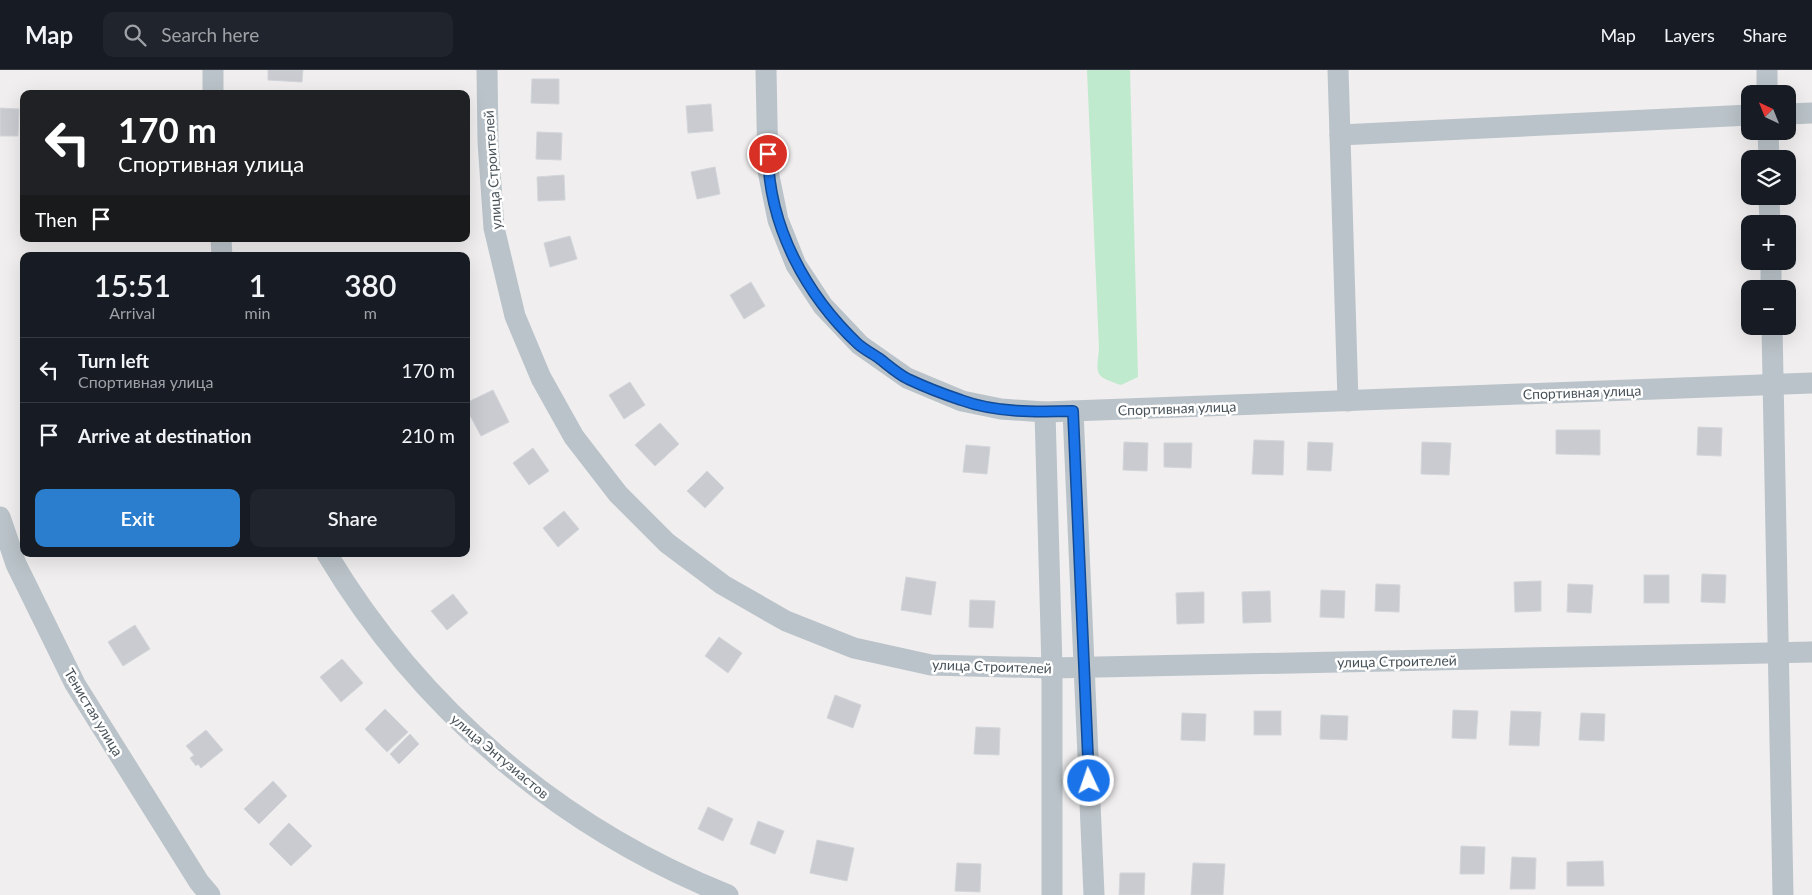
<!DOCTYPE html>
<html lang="en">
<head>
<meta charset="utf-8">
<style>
	:root { --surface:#171b24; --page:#20242c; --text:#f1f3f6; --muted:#9ea1a6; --line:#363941; --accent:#2b7ecd }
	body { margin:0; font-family:Lato,sans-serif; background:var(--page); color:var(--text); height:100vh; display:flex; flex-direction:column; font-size:19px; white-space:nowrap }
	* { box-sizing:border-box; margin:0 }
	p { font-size:16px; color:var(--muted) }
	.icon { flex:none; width:28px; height:28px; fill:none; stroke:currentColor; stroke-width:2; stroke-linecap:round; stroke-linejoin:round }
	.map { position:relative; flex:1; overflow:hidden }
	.sheet { position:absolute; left:20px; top:182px; width:450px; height:305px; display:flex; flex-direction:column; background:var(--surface); border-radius:10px; box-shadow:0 5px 20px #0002 }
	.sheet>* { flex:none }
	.banner { position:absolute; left:20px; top:20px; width:450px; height:152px; border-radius:10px; box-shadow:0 5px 20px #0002; background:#202124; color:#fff; overflow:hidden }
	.needle { width:32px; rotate:317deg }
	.fabs { position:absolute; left:1741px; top:15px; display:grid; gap:10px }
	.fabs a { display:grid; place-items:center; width:55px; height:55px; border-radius:10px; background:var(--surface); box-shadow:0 5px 20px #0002; font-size:25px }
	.pin { position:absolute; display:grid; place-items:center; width:42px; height:42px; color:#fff; margin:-21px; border:2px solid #fff; border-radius:50%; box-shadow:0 1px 5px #0007 }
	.me { position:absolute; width:55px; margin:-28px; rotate:357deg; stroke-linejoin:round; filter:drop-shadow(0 0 4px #0008) }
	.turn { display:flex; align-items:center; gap:18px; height:105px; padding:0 15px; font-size:22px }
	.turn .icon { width:65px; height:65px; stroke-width:2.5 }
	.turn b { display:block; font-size:35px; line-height:42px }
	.then { display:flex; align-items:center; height:48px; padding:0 15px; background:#0003; gap:10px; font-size:19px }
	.eta { display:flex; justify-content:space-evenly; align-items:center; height:85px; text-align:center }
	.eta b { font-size:30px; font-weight:600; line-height:35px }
	.primary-button { display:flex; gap:10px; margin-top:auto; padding:10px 15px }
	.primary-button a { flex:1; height:58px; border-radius:10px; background:var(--accent); color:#fff; font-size:20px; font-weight:600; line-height:58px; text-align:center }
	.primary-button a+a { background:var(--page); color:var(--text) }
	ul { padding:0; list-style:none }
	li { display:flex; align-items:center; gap:15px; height:65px; padding:0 15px; border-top:1px solid var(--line) }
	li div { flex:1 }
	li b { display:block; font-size:19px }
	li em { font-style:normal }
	header { display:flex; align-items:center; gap:30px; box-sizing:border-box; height:70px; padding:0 25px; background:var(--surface); border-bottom:1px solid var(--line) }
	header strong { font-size:24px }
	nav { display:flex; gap:28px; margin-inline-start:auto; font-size:18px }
	.search { width:350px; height:45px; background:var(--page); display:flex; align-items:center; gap:12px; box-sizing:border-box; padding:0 18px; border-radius:10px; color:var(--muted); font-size:19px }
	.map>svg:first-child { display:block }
	.green { fill:#c0eacd }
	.building { fill:#c9cbd0; stroke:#d2d5d9 }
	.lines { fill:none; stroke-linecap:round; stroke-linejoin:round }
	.minor { stroke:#bac3c9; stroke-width:21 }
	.route-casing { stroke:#114b97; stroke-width:12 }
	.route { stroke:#1a73e8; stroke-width:9 }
	.labels { text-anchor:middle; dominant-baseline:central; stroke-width:5; stroke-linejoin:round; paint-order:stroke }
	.street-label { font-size:14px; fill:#485259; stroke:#fff }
</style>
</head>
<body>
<header>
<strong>Map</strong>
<div class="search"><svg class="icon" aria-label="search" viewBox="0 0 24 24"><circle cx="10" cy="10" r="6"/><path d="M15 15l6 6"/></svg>Search here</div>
<nav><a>Map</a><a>Layers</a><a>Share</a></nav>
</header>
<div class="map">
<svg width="1812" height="825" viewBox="0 0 1812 825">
	<rect width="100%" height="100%" fill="#f0eeee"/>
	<path class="green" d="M1087,0h43l8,307 -17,8c-26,-9 -25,-9 -22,-36z"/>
	<g class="building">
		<polygon points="268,0 303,0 302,12 268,10"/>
		<polygon points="532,9 559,9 559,34 531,33"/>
		<polygon points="711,34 713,61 688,63 686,36"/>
		<polygon points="0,38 19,39 18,66 0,66"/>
		<polygon points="537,62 562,63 561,90 536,89"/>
		<polygon points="715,97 720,124 697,129 691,102"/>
		<polygon points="564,105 565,130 538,131 537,107"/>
		<polygon points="570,166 577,189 550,197 544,173"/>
		<polygon points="751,212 765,236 744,249 730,225"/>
		<polygon points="630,312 645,335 624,349 609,325"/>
		<polygon points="493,320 509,352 481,366 466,338 466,333"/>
		<polygon points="660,353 679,374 655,396 635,375"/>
		<polygon points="1698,357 1722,358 1721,386 1697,385"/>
		<polygon points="1556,360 1600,360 1600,385 1556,384"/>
		<polygon points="1254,370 1284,371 1283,405 1252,404"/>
		<polygon points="1124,372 1148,373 1147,401 1123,400"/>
		<polygon points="1308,372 1333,373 1331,401 1307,400"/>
		<polygon points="1422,372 1451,373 1449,405 1421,404"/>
		<polygon points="1164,373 1192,373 1191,398 1164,397"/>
		<polygon points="966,375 990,377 987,404 963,402"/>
		<polygon points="533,378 549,401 529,415 513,393"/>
		<polygon points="707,401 724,418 705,438 687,421"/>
		<polygon points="564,441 579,459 558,477 543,458"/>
		<polygon points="1702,504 1726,505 1725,533 1701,532"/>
		<rect x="1644" y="505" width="25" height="28"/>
		<polygon points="906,507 936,512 931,545 901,540"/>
		<polygon points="1541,511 1541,541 1515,542 1514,512"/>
		<polygon points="1376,514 1400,515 1399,542 1375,541"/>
		<polygon points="1568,514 1593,515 1591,543 1567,542"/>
		<polygon points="1321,520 1345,521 1344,548 1320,547"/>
		<polygon points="1270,521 1271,552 1243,553 1242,522"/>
		<polygon points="1204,522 1204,553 1177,554 1176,523"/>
		<polygon points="453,524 468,543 447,560 431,541"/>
		<polygon points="970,530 995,531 993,558 969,557"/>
		<polygon points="135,555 150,579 123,596 108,572"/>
		<polygon points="719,567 742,583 728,603 705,586"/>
		<polygon points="342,589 363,613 341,632 320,607"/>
		<polygon points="835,625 861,635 853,658 827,648"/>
		<polygon points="385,639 408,662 387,682 365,659"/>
		<polygon points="1453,640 1478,641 1476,669 1452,668"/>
		<rect x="1254" y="641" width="27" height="24"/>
		<polygon points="1511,641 1541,642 1539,676 1509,675"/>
		<polygon points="1182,643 1206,644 1205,671 1181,670"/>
		<polygon points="1581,643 1605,644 1604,671 1579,670"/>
		<polygon points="1321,645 1348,646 1347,670 1320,669"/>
		<polygon points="976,657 1000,658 999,685 974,684"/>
		<polygon points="206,660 223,680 201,698 198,694 196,696 190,688 194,685 186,676"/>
		<polygon points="410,664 419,674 399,694 390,684"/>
		<polygon points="273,711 287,726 259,754 244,739"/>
		<polygon points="708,737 733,749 723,771 698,759"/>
		<polygon points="758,751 784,761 775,784 750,774"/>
		<polygon points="289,753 312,776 291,796 269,774"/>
		<polygon points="817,770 854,778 847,811 810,803"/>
		<polygon points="1461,776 1485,777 1484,804 1460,804"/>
		<polygon points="1512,787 1536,788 1535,819 1510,819"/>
		<polygon points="1603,791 1604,816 1567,816 1567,792"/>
		<polygon points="957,793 981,794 980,822 955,821"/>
		<polygon points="1193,793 1225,794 1223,825 1191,825"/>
		<polygon points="1120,803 1145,803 1144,825 1119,825"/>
	</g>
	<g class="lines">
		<g class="minor">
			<polyline points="213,0 213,24"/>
			<polyline points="487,0 488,72 494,158 515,246 541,308 574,367 618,424 667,473 723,515 786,551 854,578 931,595 1052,598 1812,582"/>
			<polyline points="766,0 768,101 778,150 796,195 823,236 860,275 907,308 962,331 1001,339 1045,342 1812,313"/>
			<polyline points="1338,0 1348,331"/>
			<polyline points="1767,0 1767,24"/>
			<polyline points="1788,44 1812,43"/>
			<polyline points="1768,61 1769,89"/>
			<polyline points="1340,65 1750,45"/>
			<polyline points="1769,126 1770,154"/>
			<polyline points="221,169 222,186"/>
			<polyline points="1771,191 1771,219"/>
			<polyline points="1772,256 1783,825"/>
			<polyline points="1073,341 1094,825"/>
			<polyline points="1045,342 1052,598 1052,825"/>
			<polyline points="0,447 16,494 75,614 199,812 210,825"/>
			<path d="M327,484c93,155 233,274 401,341"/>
		</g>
	</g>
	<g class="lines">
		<g class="route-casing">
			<path id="route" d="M768,84c1,73 38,141 90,190 7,6 15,10 22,15 9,7 18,15 28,20 17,8 35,15 53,21 35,13 76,12 112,11l16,370"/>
		</g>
		<use href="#route" class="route"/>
	</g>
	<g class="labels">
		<g class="street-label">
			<text transform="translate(492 100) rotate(-94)">улица Строителей</text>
			<text transform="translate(1582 322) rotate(-2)">Спортивная улица</text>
			<text transform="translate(1177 338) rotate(-2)">Спортивная улица</text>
			<text transform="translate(1397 591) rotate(-1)">улица Строителей</text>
			<text transform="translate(992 596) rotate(2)">улица Строителей</text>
			<text transform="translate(94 642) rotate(59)">Тенистая улица</text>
			<text transform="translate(500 686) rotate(40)">улица Энтузиастов</text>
		</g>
	</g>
</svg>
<div class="fabs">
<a><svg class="needle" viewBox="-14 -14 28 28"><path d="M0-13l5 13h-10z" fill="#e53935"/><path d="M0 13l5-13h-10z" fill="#9ea1a6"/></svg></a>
<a><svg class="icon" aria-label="layers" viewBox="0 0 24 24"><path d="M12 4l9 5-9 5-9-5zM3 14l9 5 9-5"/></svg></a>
<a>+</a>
<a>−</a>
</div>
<div class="pin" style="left:768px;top:84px;background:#d93025"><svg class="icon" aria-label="arrive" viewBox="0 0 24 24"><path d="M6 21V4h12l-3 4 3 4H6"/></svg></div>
<svg class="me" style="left:1089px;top:711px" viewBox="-20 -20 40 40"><circle r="17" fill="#1a73e8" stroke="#fff" stroke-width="3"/><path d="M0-11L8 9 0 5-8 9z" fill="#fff"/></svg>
<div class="banner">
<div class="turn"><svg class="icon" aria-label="left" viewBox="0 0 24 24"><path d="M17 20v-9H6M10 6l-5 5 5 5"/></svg><div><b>170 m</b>Спортивная улица</div></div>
<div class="then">Then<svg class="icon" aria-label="arrive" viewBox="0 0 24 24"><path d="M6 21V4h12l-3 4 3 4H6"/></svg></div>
</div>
<section class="sheet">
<div class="eta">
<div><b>15:51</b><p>Arrival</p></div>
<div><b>1</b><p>min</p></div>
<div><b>380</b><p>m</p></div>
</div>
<ul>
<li><svg class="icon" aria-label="left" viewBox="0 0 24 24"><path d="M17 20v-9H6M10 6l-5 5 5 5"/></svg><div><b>Turn left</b><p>Спортивная улица</p></div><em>170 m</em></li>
<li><svg class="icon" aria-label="arrive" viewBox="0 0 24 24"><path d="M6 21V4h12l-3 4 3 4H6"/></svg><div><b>Arrive at destination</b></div><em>210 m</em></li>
</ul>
<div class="primary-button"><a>Exit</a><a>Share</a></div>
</section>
</div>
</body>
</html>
